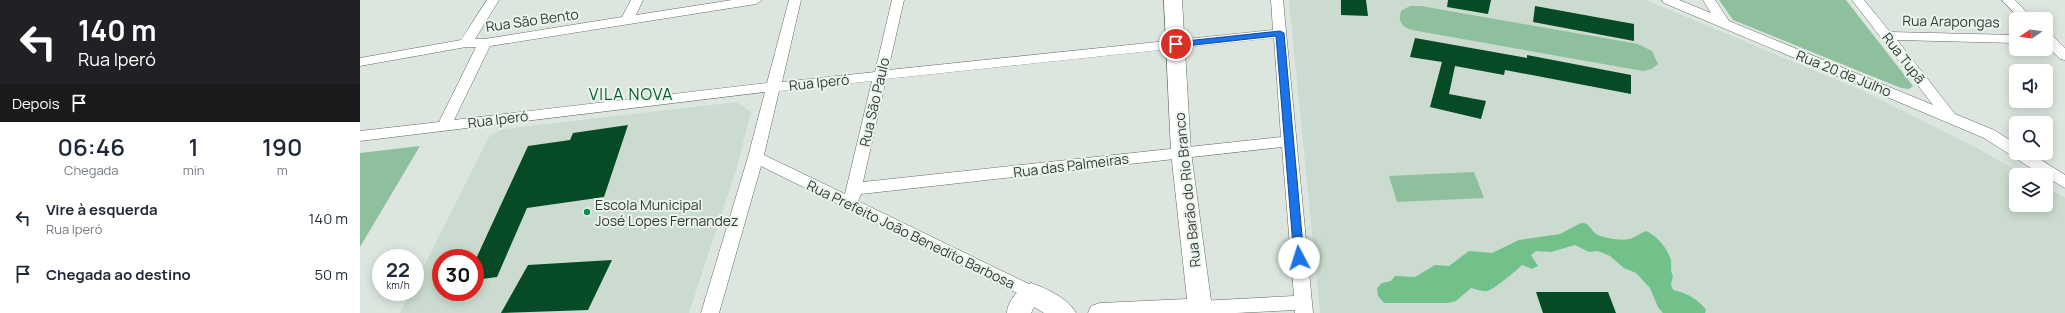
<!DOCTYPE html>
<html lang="pt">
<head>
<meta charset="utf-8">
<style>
	:root { --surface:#fff; --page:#f6f6f7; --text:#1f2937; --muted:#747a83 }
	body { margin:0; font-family:Manrope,sans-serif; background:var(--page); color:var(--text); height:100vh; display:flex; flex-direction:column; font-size:15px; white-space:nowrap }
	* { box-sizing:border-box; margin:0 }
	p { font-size:13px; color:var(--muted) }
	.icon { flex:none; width:22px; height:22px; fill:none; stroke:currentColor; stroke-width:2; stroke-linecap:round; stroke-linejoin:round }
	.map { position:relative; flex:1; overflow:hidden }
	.sheet { display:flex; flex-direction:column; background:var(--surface); width:360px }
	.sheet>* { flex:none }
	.hud { background:#202124; color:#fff; overflow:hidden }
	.needle { width:26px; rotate:257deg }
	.fabs { position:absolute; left:1649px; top:12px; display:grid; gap:8px }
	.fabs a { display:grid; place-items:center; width:44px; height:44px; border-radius:6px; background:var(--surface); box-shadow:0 2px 10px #0003; font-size:20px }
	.speed { position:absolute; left:12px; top:249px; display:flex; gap:8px; font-size:20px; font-weight:700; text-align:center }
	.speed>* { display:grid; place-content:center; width:52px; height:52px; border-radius:50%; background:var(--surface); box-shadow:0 2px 10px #0003; line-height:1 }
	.speed small { font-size:10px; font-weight:400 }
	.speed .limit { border:6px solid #d22; background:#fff; color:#111 }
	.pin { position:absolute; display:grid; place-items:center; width:34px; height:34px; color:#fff; margin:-17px; border:2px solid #fff; border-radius:50%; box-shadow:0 1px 4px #0007 }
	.me { position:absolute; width:44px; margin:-22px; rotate:355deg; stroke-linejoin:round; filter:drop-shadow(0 0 3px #0008) }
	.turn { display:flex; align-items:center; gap:14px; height:84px; padding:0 12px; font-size:18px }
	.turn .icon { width:52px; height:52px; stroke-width:2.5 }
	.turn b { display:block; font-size:28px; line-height:34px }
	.then { display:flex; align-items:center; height:38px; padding:0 12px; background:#0003; gap:8px; font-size:15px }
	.eta { display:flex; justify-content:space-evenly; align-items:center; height:68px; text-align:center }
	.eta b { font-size:24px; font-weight:600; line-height:28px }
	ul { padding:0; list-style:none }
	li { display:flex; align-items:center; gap:12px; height:56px; padding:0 12px }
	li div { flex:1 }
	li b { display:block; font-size:15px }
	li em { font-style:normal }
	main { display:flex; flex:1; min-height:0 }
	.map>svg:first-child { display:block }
	.built { fill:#cbdbcf; fill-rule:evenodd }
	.green { fill:#8fc09d }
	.forest { fill:#72c18b }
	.building { fill:#074b26 }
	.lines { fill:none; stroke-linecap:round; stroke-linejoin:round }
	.street-casing { stroke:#626b64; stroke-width:1 }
	.secondary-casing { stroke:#626b64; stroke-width:1 }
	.street { fill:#fff; fill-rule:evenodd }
	.secondary { fill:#fff; fill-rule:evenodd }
	.route { fill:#1a73e8; stroke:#114b97 }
	.poi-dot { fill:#0e904e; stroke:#eaf4ec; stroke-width:1.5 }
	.labels { text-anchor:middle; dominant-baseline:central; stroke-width:4; stroke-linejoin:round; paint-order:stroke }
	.street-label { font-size:14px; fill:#363a37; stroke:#eaf4ec }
	.poi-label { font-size:14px; fill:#363a37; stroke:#eaf4ec; text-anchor:start }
	.quarter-label { font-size:16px; letter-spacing:1px; fill:#0b5a2f; stroke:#eaf4ec }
</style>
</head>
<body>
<main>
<section class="sheet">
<div class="hud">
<div class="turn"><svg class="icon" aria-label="left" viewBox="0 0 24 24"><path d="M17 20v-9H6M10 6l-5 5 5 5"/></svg><div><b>140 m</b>Rua Iperó</div></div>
<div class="then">Depois<svg class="icon" aria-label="arrive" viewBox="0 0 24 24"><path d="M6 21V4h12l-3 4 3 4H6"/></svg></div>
</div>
<div class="eta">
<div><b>06:46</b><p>Chegada</p></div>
<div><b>1</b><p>min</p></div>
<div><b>190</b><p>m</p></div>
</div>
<ul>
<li><svg class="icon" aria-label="left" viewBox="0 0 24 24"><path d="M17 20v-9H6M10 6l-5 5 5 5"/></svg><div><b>Vire à esquerda</b><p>Rua Iperó</p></div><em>140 m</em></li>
<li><svg class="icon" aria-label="arrive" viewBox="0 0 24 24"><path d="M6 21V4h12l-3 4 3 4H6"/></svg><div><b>Chegada ao destino</b></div><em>50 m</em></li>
</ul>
</section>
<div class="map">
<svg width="1705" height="313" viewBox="0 0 1705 313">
	<rect width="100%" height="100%" fill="#dce6df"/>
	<g class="built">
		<polygon points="929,0 1286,0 1503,91 1615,147 1665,175 1656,175 1656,205 1686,205 1686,187 1705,198 1705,313 960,313"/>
		<path d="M376,102l15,10 -14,55 -48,146h-289l11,-21h4v-8l75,-149 14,-6zM81,258h34v34h-34z"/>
	</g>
	<g class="green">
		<polygon points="1359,0 1486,0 1553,86 1549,89 1541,88 1373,20"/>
		<path d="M1050,6h11l217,38 14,7 6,13 -6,5 -9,2 -231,-41c-11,-3 -14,-9 -11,-19z"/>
		<polygon points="60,146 0,247 0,153"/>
		<polygon points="1114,172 1124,198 1037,202 1029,176"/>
	</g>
	<path class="forest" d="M1221,223c9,0 8,5 14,10 6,5 26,8 34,6 6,-1 11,-6 17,-8 10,4 20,16 24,26 3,7 -1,12 3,19l-2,8 2,6c14,3 25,9 33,20l-1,3h-42l-5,-6 -8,-19 -14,-15 -12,-5 -14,-12 -12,-5 -9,1 -14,-7 -24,7 -15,-1 -5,4 7,11 -6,3 -10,-4c-5,5 -30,26 -35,26 -5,1 -11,-2 -16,-3l-15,13 -8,2h-64l-6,-7 -1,-8 5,-5 9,-2 4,-5 20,1 20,-12 14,1 20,-15 23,2 27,-13 41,-6z"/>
	<g class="building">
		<polygon points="981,0 1006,0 1008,16 981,15"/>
		<polygon points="1088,0 1131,0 1128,14 1087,7"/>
		<polygon points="1175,6 1274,24 1274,41 1173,22"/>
		<polygon points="1055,38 1167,58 1167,55 1271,75 1271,94 1145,70 1144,75 1095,66 1089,94 1126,101 1121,119 1070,107 1082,62 1050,57"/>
		<polygon points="268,125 244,197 167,208 137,277 115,280 115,261 168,146 210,140 213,133"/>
		<polygon points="252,260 228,310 141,313 168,265"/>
		<polygon points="1176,292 1248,292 1256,313 1183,313"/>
	</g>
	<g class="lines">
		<g class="street-casing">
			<g id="street">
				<path d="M127,0h12l-24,39h10l137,-22 9,-17h12l-7,15 96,-15h30l-6,4 -266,42 -36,74 313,-37 22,-83h12l-19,82 93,-10 17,-72h12l-16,70 385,-40 -2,-30h12l30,313h-18v-3l-59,3h-42l-3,-5 3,-5 6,-2 94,-5 -12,-149 -421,47 -3,7 179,87 3,5 -3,5 -6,2 -270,-134 -42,147h-18l47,-156 17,-65 -405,49v-10l79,-9 37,-75h-10l-106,19v-8l101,-18zM914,38l7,99 -418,45 23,-103zM512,81l-27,113 -81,-39 15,-64z"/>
				<polygon points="1302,0 1319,0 1351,13 1343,0 1355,0 1369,21 1573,105 1492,0 1504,0 1530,32 1656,35 1656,43 1537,40 1595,114 1634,130 1656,144 1656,153 1670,153 1705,175 1705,188 1686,177 1686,175 1682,175 1624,138 1304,3"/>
				<polygon points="1642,0 1655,0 1673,19 1660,19"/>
				<polygon points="1686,33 1691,34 1705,48 1705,60 1700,59 1686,44"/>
			</g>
		</g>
		<g class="secondary-casing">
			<g id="secondary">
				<polygon points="804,0 822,0 831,152 852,308 850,313 728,313 731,306 740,303 827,299 811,152"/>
				<path d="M671,283c15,5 38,16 45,30h-32l-10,-6 -3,6h-24c0,-12 13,-26 24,-30z"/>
			</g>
		</g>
		<use href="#street" class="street"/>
		<use href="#secondary" class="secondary"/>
	</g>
	<polygon class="route" points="920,31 924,33 944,258 939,262 934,258 916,36 816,47 812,44 816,42"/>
	<circle class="poi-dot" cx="227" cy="212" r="4"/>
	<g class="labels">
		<g class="street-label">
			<text transform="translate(172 20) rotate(-8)">Rua São Bento</text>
			<text transform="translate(1591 21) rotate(1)">Rua Arapongas</text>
			<text transform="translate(1544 58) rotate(52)">Rua Tupã</text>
			<text transform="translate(1484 73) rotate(22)">Rua 20 de Julho</text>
			<text transform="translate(459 82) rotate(-6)">Rua Iperó</text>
			<text transform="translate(514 102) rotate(-77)">Rua São Paulo</text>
			<text transform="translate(138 119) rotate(-7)">Rua Iperó</text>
			<text transform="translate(711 165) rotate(-7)">Rua das Palmeiras</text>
			<text transform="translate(827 190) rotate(-96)">Rua Barão do Rio Branco</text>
			<text transform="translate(551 234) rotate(26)">Rua Prefeito João Benedito Barbosa</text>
		</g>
		<g class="poi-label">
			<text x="235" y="204">Escola Municipal<tspan x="235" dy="16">José Lopes Fernandez</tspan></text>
		</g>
		<g class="quarter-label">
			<text x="271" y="94">VILA NOVA</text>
		</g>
	</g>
</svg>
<div class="fabs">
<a><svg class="needle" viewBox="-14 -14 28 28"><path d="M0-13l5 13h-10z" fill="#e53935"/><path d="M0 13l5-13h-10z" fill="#747a83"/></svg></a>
<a><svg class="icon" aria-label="sound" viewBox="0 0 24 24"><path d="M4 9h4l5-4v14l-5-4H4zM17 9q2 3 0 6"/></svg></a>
<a><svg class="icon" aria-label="search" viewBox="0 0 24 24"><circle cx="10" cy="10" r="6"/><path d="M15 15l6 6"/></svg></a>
<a><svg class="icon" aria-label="layers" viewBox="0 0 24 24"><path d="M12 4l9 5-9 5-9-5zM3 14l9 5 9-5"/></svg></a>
</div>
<div class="speed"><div>22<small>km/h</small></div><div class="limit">30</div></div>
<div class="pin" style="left:816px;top:44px;background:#d93025"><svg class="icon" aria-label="arrive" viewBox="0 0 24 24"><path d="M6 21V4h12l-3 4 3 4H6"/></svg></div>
<svg class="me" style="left:939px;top:258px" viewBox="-20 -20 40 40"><circle r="19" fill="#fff"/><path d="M0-13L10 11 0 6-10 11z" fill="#1a73e8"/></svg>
</div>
</main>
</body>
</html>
